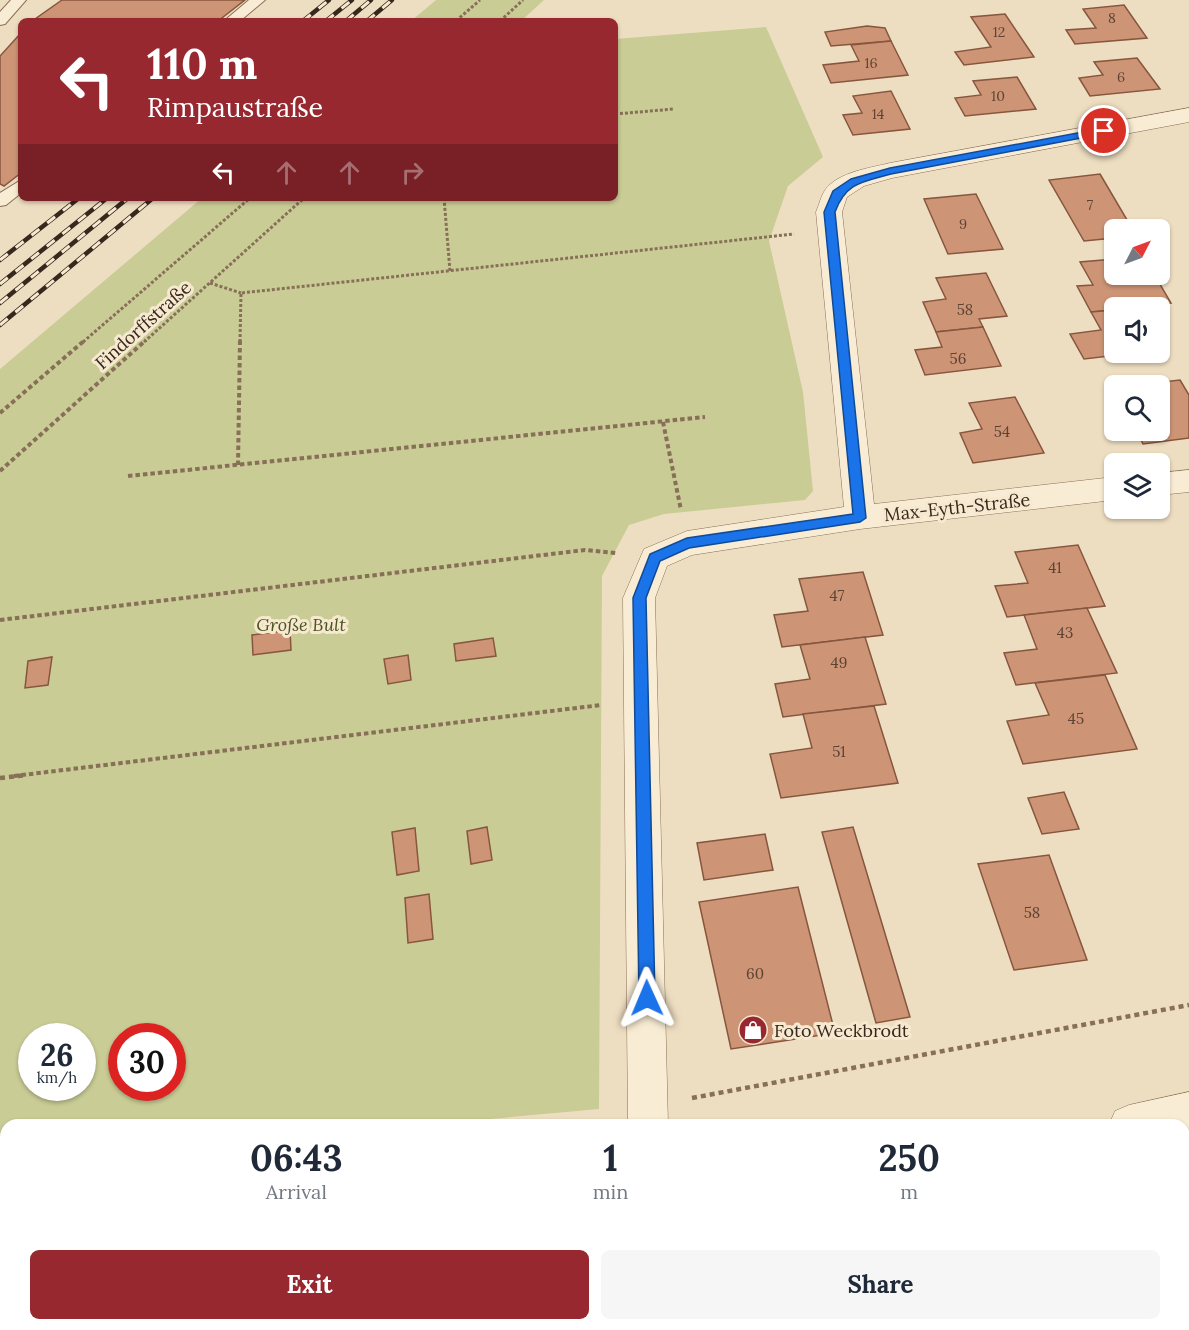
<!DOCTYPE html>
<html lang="en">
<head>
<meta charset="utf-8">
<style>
	:root { --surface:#fff; --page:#f6f6f7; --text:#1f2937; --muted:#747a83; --accent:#97282f }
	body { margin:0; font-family:Lora,serif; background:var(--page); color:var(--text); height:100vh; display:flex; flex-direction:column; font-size:22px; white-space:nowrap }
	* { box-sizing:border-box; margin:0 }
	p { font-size:20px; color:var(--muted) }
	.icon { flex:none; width:33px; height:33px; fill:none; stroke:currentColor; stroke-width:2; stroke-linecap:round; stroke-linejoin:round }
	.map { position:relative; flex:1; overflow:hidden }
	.details { position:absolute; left:0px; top:1119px; width:1190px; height:212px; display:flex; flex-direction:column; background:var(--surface); border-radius:18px 18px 0 0; box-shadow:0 2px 4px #0004 }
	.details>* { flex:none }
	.hud { position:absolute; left:18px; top:18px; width:600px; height:183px; border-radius:9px; box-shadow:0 2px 4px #0004; background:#97282f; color:#fff; overflow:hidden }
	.needle { width:39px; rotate:48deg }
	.fabs { position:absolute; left:1104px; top:219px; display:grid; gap:12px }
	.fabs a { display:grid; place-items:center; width:66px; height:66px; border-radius:9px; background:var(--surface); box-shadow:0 2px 4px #0004; font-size:30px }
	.speed { position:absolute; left:18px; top:1023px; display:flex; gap:12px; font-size:30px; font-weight:700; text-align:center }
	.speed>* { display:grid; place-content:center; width:78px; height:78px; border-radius:50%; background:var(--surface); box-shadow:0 2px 4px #0004; line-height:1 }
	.speed small { font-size:15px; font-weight:400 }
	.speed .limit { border:9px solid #d22; background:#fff; color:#111 }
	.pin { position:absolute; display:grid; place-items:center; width:51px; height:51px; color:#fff; margin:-26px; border:3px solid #fff; border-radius:50%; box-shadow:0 2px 6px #0007 }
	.me { position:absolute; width:66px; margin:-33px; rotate:359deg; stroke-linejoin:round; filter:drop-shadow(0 0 4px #0008) }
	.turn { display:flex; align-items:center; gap:21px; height:126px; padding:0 30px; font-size:27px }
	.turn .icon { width:78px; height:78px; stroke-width:2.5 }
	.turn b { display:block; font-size:42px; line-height:51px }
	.lanes { display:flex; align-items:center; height:57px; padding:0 30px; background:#0003; justify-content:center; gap:30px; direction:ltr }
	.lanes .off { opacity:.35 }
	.eta { display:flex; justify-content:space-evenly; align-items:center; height:102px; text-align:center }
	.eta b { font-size:36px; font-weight:700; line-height:42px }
	.button { display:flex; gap:12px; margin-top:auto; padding:12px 30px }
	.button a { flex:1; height:69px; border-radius:9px; background:var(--accent); color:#fff; font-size:24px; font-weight:700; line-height:69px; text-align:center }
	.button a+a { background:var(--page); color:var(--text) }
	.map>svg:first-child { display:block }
	.green { fill:#c9cc95; fill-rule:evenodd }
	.building { fill:#cd9576; stroke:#87563e; stroke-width:1.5 }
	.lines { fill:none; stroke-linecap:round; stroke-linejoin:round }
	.service-casing { stroke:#886f58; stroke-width:2 }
	.minor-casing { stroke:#886f58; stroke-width:1 }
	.tertiary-casing { stroke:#886f58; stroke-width:1 }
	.path-far2 { stroke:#886f58; stroke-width:3; stroke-dasharray:3 2; stroke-linecap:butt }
	.path-far1 { stroke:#886f58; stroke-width:4; stroke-dasharray:4.5 3; stroke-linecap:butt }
	.path { stroke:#886f58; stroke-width:4.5; stroke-dasharray:5 4; stroke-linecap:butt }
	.service { fill:#f9ecd4; fill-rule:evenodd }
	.minor { fill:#f9ecd4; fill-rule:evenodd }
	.tertiary { fill:#f9ecd4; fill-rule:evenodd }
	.rail-casing { stroke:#37281d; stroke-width:4.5 }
	.rail { stroke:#f6e9d0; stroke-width:3; stroke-dasharray:10; stroke-linecap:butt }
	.route { fill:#1a73e8; stroke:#114b97; stroke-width:1.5 }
	.labels { text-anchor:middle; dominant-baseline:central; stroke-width:6; stroke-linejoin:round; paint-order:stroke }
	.far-number-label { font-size:14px; fill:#5c4333 }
	.number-label { font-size:15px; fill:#5c4333 }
	.street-label { font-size:18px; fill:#37281d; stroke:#f6e9d0 }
	.park-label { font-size:18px; font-style:italic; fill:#4b5423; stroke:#f6e9d0 }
	.poi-label { font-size:18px; fill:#37281d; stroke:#f6e9d0; text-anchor:start }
</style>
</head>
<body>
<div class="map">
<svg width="1189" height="1330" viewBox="0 0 1189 1330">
	<rect width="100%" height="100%" fill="#eedec1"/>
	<g class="green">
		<polygon points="436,0 544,0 521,21 411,21"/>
		<path d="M766,27l57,130 -35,29 -19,55 34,151 10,99 -8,9 -141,14 -35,11 -27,51 -3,533 -175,16h-418v8h-6v-764l202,-171h413v-159zM32,1036h50v52h-50zM122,1036h50v52h-50z"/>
	</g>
	<g class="building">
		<polygon points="62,0 245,0 218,21 41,21 35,19"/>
		<polygon points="1124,5 1147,38 1075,44 1066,30 1096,28 1083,9"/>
		<polygon points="1005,14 1034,57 964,65 955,52 991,47 971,17"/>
		<polygon points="867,26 885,28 891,41 831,46 825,32"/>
		<polygon points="21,33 21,173 4,186 0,184 0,56"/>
		<polygon points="891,41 908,75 831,83 823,65 859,61 851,45"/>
		<polygon points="1137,58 1160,89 1090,96 1079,78 1103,75 1094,62"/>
		<polygon points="1017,77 1036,109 965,116 955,98 981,95 973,81"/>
		<polygon points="891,91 910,129 853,135 843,115 862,113 853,96"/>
		<polygon points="1100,174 1133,230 1114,230 1114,238 1084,241 1049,180"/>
		<polygon points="976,194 1003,249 948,254 924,199"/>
		<polygon points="1114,259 1114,274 1154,274 1171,303 1114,308 1114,310 1091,312 1077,286 1093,285 1080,262"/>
		<polygon points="986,273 1007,316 979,319 983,327 936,332 923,302 946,299 936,278"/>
		<polygon points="1114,310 1114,352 1144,352 1084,359 1070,334 1101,330 1091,312"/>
		<polygon points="983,327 1001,366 925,375 915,350 942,347 936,332"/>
		<polygon points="1180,380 1189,395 1189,438 1143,444 1136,430 1160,430 1160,386 1136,385"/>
		<polygon points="1015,397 1044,453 973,463 960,433 982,429 969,403"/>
		<polygon points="1078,545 1105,606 1007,617 995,586 1028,583 1015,552"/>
		<polygon points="863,572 883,635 782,647 774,615 808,611 799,579"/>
		<polygon points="1087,608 1117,673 1016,685 1004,653 1037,649 1024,615"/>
		<polygon points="290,630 291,650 253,655 252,635"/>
		<polygon points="865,637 886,704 783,717 775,684 810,679 800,645"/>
		<polygon points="493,638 496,656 456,661 454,644"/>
		<polygon points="408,655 411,680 388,684 384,659"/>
		<polygon points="52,657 48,685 25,688 28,661"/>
		<polygon points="1105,675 1137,749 1023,764 1007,721 1049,715 1035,683"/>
		<polygon points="874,706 898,783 781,798 770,754 812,748 803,714"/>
		<polygon points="1064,792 1079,829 1042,834 1028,798"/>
		<polygon points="487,827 492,860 471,864 467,831"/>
		<polygon points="853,827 910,1017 876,1023 822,832"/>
		<polygon points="415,828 419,871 397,875 392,832"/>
		<polygon points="765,834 773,870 704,880 697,843"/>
		<polygon points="1049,855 1087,960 1014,970 978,864"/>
		<polygon points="798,887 835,1033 731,1049 699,902"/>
		<polygon points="429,894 433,939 408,943 405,898"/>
	</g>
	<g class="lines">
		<g class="service-casing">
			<g id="service">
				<polygon points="11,0 26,0 5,24 0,25 0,12"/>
				<polygon points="249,0 265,0 240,21 224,21"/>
				<polygon points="21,180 21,193 6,205 0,206 0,193"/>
				<polygon points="1184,1296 1189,1298 1189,1330 1176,1330 1174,1324 1184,1324"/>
				<polygon points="66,1324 96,1324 95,1330 65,1330"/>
				<polygon points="621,1324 651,1324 652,1330 622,1330"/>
			</g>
		</g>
		<g class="minor-casing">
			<g id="minor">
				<path d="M1189,108v14l-297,56 -28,8 -17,11 -5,15 32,292 240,-27v23l-254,29 -168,26 -25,11 -12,32 13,527h-40l-5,-527 21,-49 43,-18 157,-24 -28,-295c3,-7 5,-16 9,-22 13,-18 45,-22 65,-27z"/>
				<polygon points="1189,470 1189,492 1160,495 1160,473"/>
			</g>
		</g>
		<g class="tertiary-casing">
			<g id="tertiary">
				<polygon points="1189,1092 1189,1132 1184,1134 1184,1125 1109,1125 1115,1111 1129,1105"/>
				<rect x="0" y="1238" width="6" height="44"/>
			</g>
		</g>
		<g class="path-far2">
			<polyline points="456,21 480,0"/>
			<polyline points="500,21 523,0"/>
			<polyline points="615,114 674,109"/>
			<polyline points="444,198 450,271"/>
			<polyline points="210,283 241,293"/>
			<polyline points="83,342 250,198"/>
			<polyline points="144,342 304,198"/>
			<polyline points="240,342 241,293 794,234"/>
		</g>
		<g class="path-far1">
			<polyline points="0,413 85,340"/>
			<polyline points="663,422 681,510"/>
			<polyline points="238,465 240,340"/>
			<polyline points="0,471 146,340"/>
			<polyline points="128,476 705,417"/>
			<polyline points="0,620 585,550 616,553"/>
			<polyline points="14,776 601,705"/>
		</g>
		<g class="path">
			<polyline points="0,778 27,775"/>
			<polyline points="692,1098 1189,1005"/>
			<polyline points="0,1155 6,1155"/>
			<polyline points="1184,1209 1189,1208"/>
			<polyline points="416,1324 416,1330"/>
			<polyline points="570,1330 599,1326"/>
		</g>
		<use href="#service" class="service"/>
		<use href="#minor" class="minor"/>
		<use href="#tertiary" class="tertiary"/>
		<g class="rail-casing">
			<g id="rail">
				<polyline points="303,21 329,0"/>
				<polyline points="326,21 352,0"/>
				<polyline points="346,21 371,0"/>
				<polyline points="367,21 392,0"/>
				<polyline points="0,260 79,198"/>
				<polyline points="0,284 107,198"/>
				<polyline points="0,303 128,198"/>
				<polyline points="0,325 153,198"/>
			</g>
		</g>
		<use href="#rail" class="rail"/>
	</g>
	<path class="route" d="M1104,128l4,1v4l-217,41c-28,8 -45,8 -56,38l31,306 -6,4 -171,26 -29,13 -14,37 9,400 -2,6 -6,2 -6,-2 -2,-6 -6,-400 17,-44 37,-16 166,-24 -29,-302 9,-21 18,-12 39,-11z"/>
	<defs>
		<g id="shop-disc" transform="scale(1.5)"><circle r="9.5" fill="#97282f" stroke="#f6e9d0"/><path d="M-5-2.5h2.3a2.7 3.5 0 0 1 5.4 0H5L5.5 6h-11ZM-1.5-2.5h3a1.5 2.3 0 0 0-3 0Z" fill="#fff"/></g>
	</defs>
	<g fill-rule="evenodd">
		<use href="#shop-disc" x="753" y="1030"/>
	</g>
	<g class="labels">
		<g class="far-number-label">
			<text x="1112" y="18">8</text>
			<text x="999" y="32">12</text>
			<text x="871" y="63">16</text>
			<text x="1121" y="77">6</text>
			<text x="998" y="96">10</text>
			<text x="878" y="114">14</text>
			<text x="1090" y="205">7</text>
			<text x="963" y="224">9</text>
		</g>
		<g class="number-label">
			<text x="965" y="309">58</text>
			<text x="958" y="358">56</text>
			<text x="1002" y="431">54</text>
			<text x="1055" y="567">41</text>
			<text x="837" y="595">47</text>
			<text x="1065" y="632">43</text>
			<text x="839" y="662">49</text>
			<text x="1076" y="718">45</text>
			<text x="839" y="751">51</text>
			<text x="1032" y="912">58</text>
			<text x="755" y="973">60</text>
		</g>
		<g class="street-label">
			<text transform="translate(143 325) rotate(-42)">Findorffstraße</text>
			<text transform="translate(957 507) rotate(-6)">Max-Eyth-Straße</text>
		</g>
		<g class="park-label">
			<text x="301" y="624">Große Bult</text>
		</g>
		<g class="poi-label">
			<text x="774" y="1030">Foto Weckbrodt</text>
		</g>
	</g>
</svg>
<div class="fabs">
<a><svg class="needle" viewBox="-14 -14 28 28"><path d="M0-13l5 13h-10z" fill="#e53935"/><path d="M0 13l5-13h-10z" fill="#747a83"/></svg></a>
<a><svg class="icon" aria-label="sound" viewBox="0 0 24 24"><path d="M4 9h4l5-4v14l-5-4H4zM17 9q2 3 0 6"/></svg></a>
<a><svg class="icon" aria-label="search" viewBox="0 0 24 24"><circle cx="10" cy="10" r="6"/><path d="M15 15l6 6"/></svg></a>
<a><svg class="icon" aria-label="layers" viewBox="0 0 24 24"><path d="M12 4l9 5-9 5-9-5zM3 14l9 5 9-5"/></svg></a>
</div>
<div class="speed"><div>26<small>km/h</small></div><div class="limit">30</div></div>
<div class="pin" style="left:1104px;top:131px;background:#d93025"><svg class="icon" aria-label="arrive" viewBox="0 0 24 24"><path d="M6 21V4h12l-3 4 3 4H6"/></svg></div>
<svg class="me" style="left:647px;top:998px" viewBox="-20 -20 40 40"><path d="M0-17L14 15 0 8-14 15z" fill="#1a73e8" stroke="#fff" stroke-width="4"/></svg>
<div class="hud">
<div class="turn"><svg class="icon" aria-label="left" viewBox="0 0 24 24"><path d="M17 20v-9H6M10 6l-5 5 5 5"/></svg><div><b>110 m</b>Rimpaustraße</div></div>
<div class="lanes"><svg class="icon" aria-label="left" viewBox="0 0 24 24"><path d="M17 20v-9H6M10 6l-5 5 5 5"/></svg><svg class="icon off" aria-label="ahead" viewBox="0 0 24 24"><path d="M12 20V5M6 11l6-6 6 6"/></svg><svg class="icon off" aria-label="ahead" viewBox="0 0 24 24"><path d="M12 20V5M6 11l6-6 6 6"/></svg><svg class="icon off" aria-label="right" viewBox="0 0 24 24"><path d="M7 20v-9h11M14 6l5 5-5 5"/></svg></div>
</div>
<section class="details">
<div class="eta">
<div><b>06:43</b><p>Arrival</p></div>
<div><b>1</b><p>min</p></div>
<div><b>250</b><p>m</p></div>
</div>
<div class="button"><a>Exit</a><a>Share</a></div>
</section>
</div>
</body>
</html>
